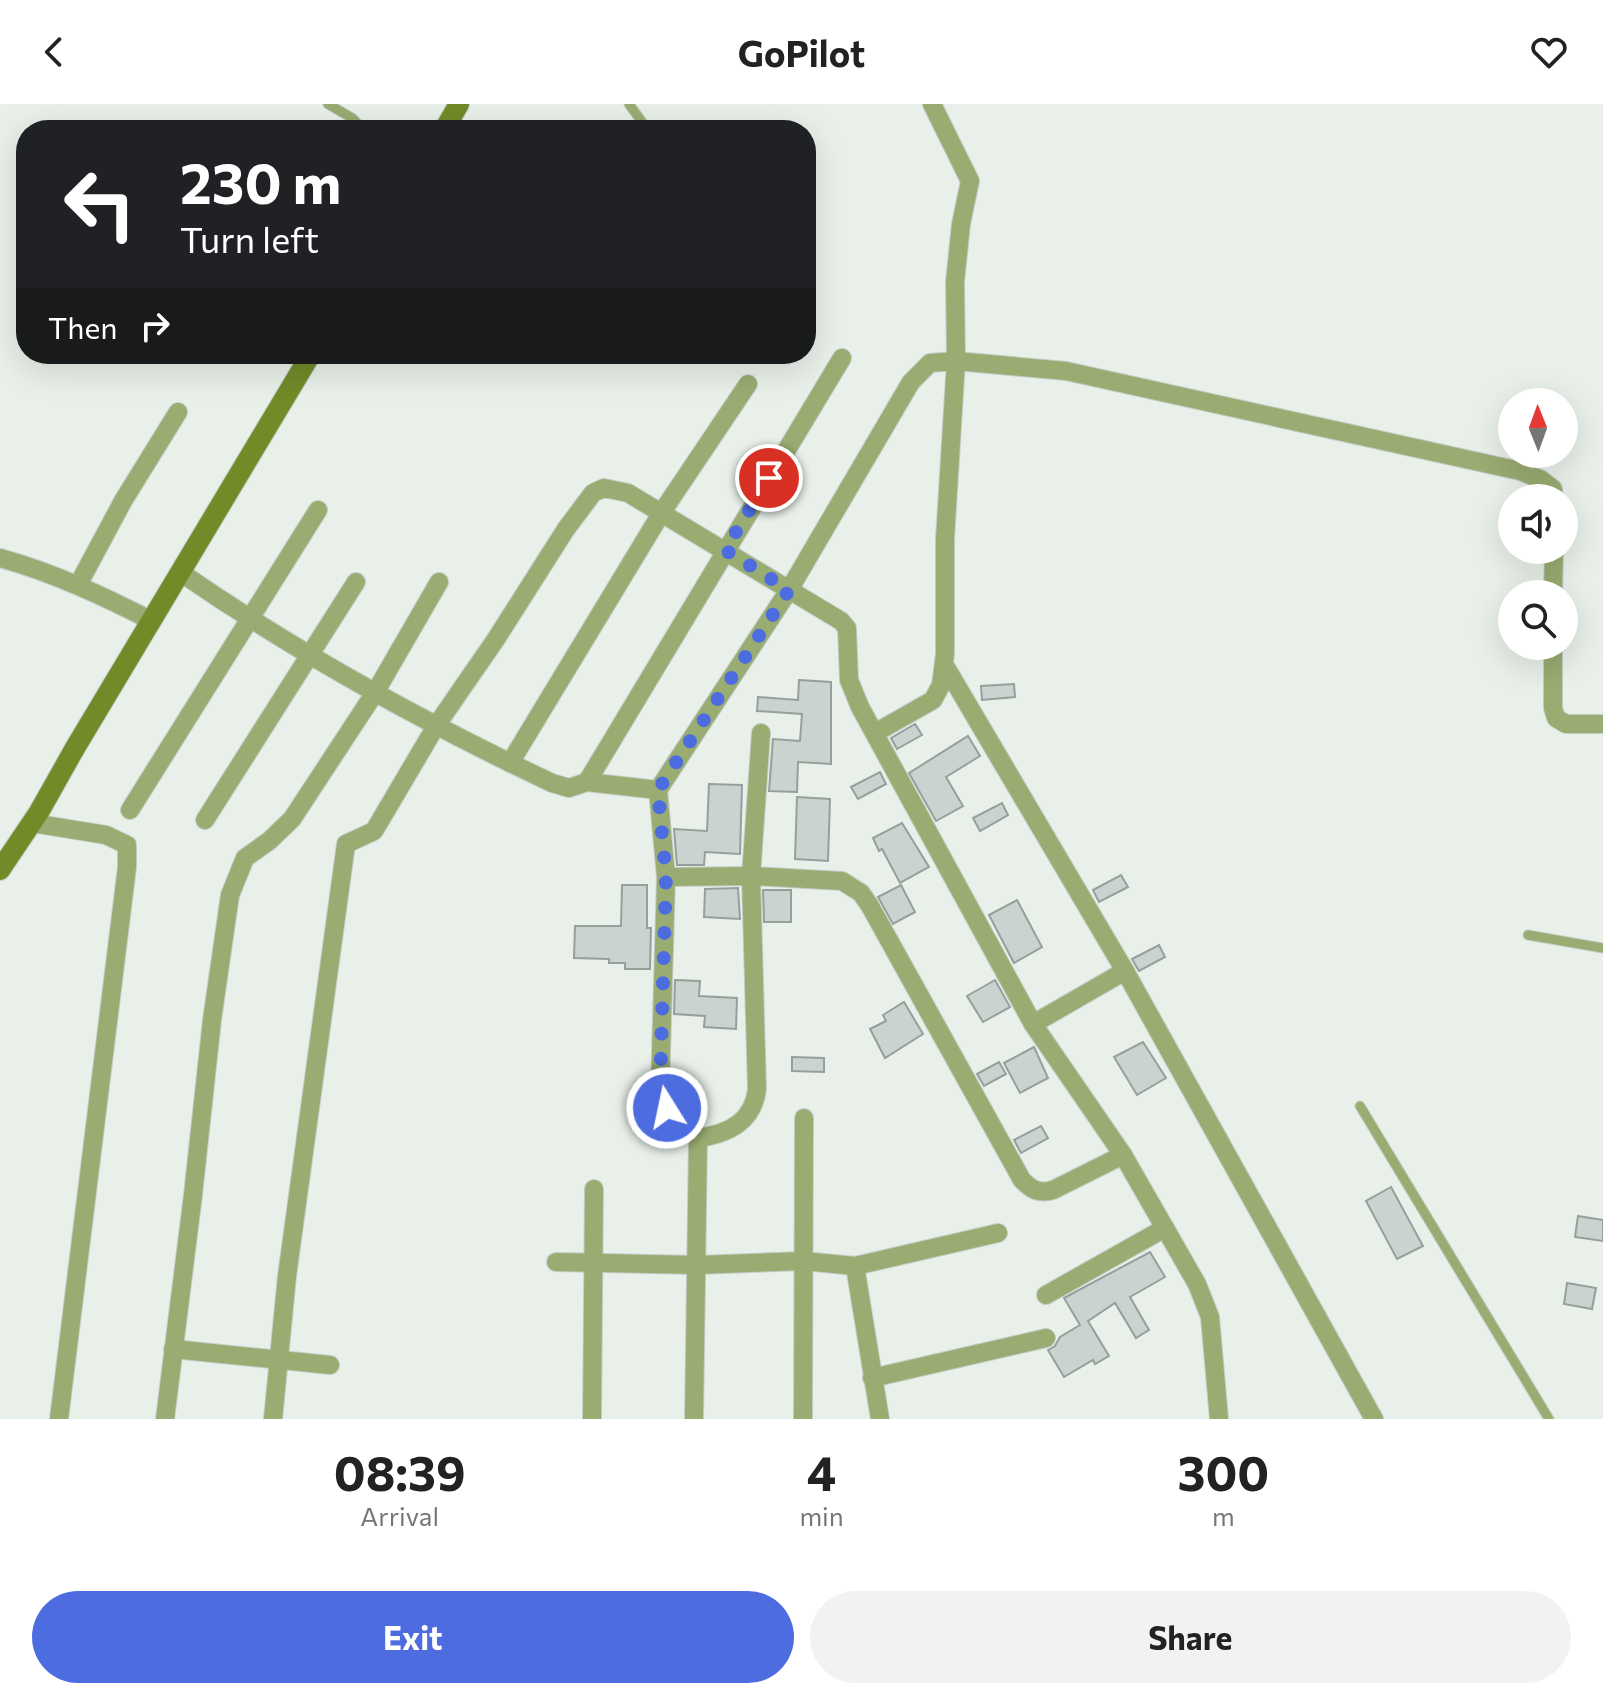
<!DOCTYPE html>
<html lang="en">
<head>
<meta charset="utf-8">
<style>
	:root { --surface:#fff; --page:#f2f2f2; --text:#222; --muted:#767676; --accent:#4c6ce0 }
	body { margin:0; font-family:Commissioner,sans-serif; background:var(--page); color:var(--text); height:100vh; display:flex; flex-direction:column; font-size:30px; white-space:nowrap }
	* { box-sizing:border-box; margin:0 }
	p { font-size:26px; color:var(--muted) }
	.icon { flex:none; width:44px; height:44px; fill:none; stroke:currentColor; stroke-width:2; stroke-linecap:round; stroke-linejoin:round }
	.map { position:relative; height:1315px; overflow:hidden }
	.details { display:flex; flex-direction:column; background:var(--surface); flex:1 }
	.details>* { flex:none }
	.guide { position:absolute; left:16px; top:16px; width:800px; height:244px; border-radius:32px; box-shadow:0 8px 32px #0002; background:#202124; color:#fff; overflow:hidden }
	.needle { width:52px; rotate:359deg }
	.fabs { position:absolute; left:1498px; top:284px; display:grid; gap:16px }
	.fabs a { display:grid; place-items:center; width:80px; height:80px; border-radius:50%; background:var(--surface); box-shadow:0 8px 32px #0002; font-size:40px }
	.pin { position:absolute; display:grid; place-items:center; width:68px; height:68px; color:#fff; margin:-34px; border:4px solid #fff; border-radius:50%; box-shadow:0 2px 8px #0007 }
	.me { position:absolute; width:88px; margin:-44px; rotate:350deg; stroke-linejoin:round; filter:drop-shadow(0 0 6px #0008) }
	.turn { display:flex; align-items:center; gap:28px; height:168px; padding:0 32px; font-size:36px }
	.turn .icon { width:104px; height:104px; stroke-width:2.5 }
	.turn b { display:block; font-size:56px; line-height:68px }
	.then { display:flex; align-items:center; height:76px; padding:0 32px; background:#0003; gap:16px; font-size:30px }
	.eta { display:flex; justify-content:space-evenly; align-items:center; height:136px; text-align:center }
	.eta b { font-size:48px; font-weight:700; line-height:56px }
	.primary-button { display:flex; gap:16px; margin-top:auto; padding:16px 32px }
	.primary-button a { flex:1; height:92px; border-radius:48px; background:var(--accent); color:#fff; font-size:32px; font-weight:700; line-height:92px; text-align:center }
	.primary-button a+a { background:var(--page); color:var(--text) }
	header { display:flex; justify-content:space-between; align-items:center; height:104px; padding:0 32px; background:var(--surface); font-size:36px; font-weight:700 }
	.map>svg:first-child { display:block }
	.building { fill:#cad3d0; stroke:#969f9b; stroke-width:2 }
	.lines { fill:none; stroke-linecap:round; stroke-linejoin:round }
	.lane-casing { stroke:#c5ccc6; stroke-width:11 }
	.street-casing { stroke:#c5ccc6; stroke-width:20 }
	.secondary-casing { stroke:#c5ccc6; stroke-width:22 }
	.lane { stroke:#99ac71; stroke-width:9 }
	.street { stroke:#99ac71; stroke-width:18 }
	.secondary { stroke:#718b28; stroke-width:20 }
	.route { stroke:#4c6ce0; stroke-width:14; stroke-dasharray:0 25.2 }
</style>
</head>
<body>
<header><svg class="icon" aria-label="back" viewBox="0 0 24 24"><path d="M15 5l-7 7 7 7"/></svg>GoPilot<svg class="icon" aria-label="heart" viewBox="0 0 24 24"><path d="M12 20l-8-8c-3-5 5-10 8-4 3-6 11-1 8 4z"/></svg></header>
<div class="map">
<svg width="1603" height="1315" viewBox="0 0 1603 1315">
	<rect width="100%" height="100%" fill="#e8f0e9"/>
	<g class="building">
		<polygon points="799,576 831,578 831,660 798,658 797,688 769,687 773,635 800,637 802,610 757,607 758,593 798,596"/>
		<polygon points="1014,580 1015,593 982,596 981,582"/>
		<polygon points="915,620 922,631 897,645 891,634"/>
		<polygon points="968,632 980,652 946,673 963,702 936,717 909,669"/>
		<polygon points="880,668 886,680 858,695 851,683"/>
		<polygon points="709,680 742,681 740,750 705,748 704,761 677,761 674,725 707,727"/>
		<polygon points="797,693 830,695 828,757 795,755"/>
		<polygon points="1002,699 1008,711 980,727 973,714"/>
		<polygon points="902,719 929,763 900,779 882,745 879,747 873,734"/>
		<polygon points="1121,771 1128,783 1099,798 1093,786"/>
		<polygon points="622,781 647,781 647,824 651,824 650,865 625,865 625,859 609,859 609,855 574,854 575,822 621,822"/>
		<polygon points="901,781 915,808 893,820 878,793"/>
		<polygon points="738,784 740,815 704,813 705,785"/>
		<polygon points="763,786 791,786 791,818 764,818"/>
		<polygon points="1017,796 1042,843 1014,859 989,811"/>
		<polygon points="1159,841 1165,853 1139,867 1132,855"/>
		<polygon points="675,876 700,877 699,892 737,894 736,925 704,923 705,912 674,910"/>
		<polygon points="995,876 1010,903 983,918 967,892"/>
		<polygon points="904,898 923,930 885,954 870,925 886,917 883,911"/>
		<polygon points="1143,938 1166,974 1137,991 1114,953"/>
		<polygon points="1034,943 1048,974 1020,989 1004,959"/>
		<polygon points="792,953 824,954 824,968 792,967"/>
		<polygon points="999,958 1006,970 984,982 977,970"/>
		<polygon points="1041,1022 1048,1034 1021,1049 1014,1036"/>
		<polygon points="1391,1083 1423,1142 1397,1155 1366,1097"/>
		<polygon points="1578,1112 1603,1116 1603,1137 1575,1133"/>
		<polygon points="1150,1148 1165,1173 1130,1193 1149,1226 1136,1234 1115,1199 1088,1217 1109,1252 1095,1260 1093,1256 1064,1273 1048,1246 1055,1242 1060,1233 1080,1221 1064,1194"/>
		<polygon points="1567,1179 1596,1184 1592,1205 1564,1200"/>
	</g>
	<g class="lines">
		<g class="lane-casing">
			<g id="lane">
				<polyline points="328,0 352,14 364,26"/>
				<polyline points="629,0 642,18"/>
				<polyline points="1528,831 1603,844"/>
				<polyline points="1360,1002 1549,1315"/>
			</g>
		</g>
		<g class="street-casing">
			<g id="street">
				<path d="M0,454c54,15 103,38 152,63"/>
				<path d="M180,468c117,81 243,150 372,211l17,5 18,-6 71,8 8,87 -6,212 16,34 22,15c31,-4 55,-16 59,-49l-6,-213 10,-143"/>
				<polyline points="78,481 123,397 178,308"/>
				<polyline points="1553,490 1554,446"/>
				<polyline points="1553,542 1553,604 1556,614 1566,620 1603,620"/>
				<polyline points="944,560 1125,867 1374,1315"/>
				<polyline points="875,629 933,596 941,581 945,550 945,435 956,257 955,178 961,120 970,77 932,0"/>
				<polyline points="510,659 662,408 748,280"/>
				<polyline points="587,678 842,254"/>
				<polyline points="658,686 789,486 911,278 930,259 956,257 1066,267 1520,367 1540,375 1553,385 1554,394"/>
				<polyline points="130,706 318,406"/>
				<polyline points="205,716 356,478"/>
				<polyline points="32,719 106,731 127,741 127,763 59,1315"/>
				<path d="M666,773l85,-1 91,5 19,12 9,13 152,274c10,10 17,14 31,10l70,-35"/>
				<polyline points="1033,920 1125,867"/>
				<polyline points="556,1158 697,1161 803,1157 855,1162 998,1129"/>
				<polyline points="855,1162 880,1315"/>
				<polyline points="1046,1191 1165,1124"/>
				<polyline points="173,1245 330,1261"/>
				<polyline points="872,1274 1046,1234"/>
				<polyline points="165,1315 193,1091 212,916 230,791 245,754 269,737 292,715 376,587 439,478"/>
				<polyline points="273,1315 287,1172 346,740 374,727 436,622 496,535 566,425 593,389 604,384 628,389 841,517 847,524 849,576 860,603 1033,920 1123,1051 1197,1180 1210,1213 1219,1315"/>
				<polyline points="592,1315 594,1085"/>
				<polyline points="694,1315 698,1034"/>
				<polyline points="803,1315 804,1014"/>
			</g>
		</g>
		<g class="secondary-casing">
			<g id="secondary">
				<polyline points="444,26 459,0"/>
				<polyline points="0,766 39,708 75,644 311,250"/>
			</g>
		</g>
		<use href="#lane" class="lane"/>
		<use href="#street" class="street"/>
		<use href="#secondary" class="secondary"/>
	</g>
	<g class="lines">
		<polyline class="route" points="667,1004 660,985 666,773 658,686 789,486 725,446 769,374"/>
	</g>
</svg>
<div class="fabs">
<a><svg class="needle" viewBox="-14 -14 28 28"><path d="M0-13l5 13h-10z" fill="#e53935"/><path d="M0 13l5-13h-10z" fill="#767676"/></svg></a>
<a><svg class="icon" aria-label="sound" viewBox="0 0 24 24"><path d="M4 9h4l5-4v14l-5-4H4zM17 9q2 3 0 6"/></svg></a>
<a><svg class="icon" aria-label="search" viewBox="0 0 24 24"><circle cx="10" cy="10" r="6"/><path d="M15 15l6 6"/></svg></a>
</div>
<div class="pin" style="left:769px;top:374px;background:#d93025"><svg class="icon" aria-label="arrive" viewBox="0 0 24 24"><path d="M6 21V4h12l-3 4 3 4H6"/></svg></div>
<svg class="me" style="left:667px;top:1004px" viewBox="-20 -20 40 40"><circle r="17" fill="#4c6ce0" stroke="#fff" stroke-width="3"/><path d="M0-11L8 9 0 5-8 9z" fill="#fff"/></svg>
<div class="guide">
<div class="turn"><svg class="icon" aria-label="left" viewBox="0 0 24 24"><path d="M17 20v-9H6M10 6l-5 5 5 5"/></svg><div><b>230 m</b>Turn left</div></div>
<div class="then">Then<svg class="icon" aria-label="right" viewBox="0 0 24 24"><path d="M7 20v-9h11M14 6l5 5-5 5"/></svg></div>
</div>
</div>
<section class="details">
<div class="eta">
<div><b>08:39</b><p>Arrival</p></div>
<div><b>4</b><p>min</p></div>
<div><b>300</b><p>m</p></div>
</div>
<div class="primary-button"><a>Exit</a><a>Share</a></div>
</section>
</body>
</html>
